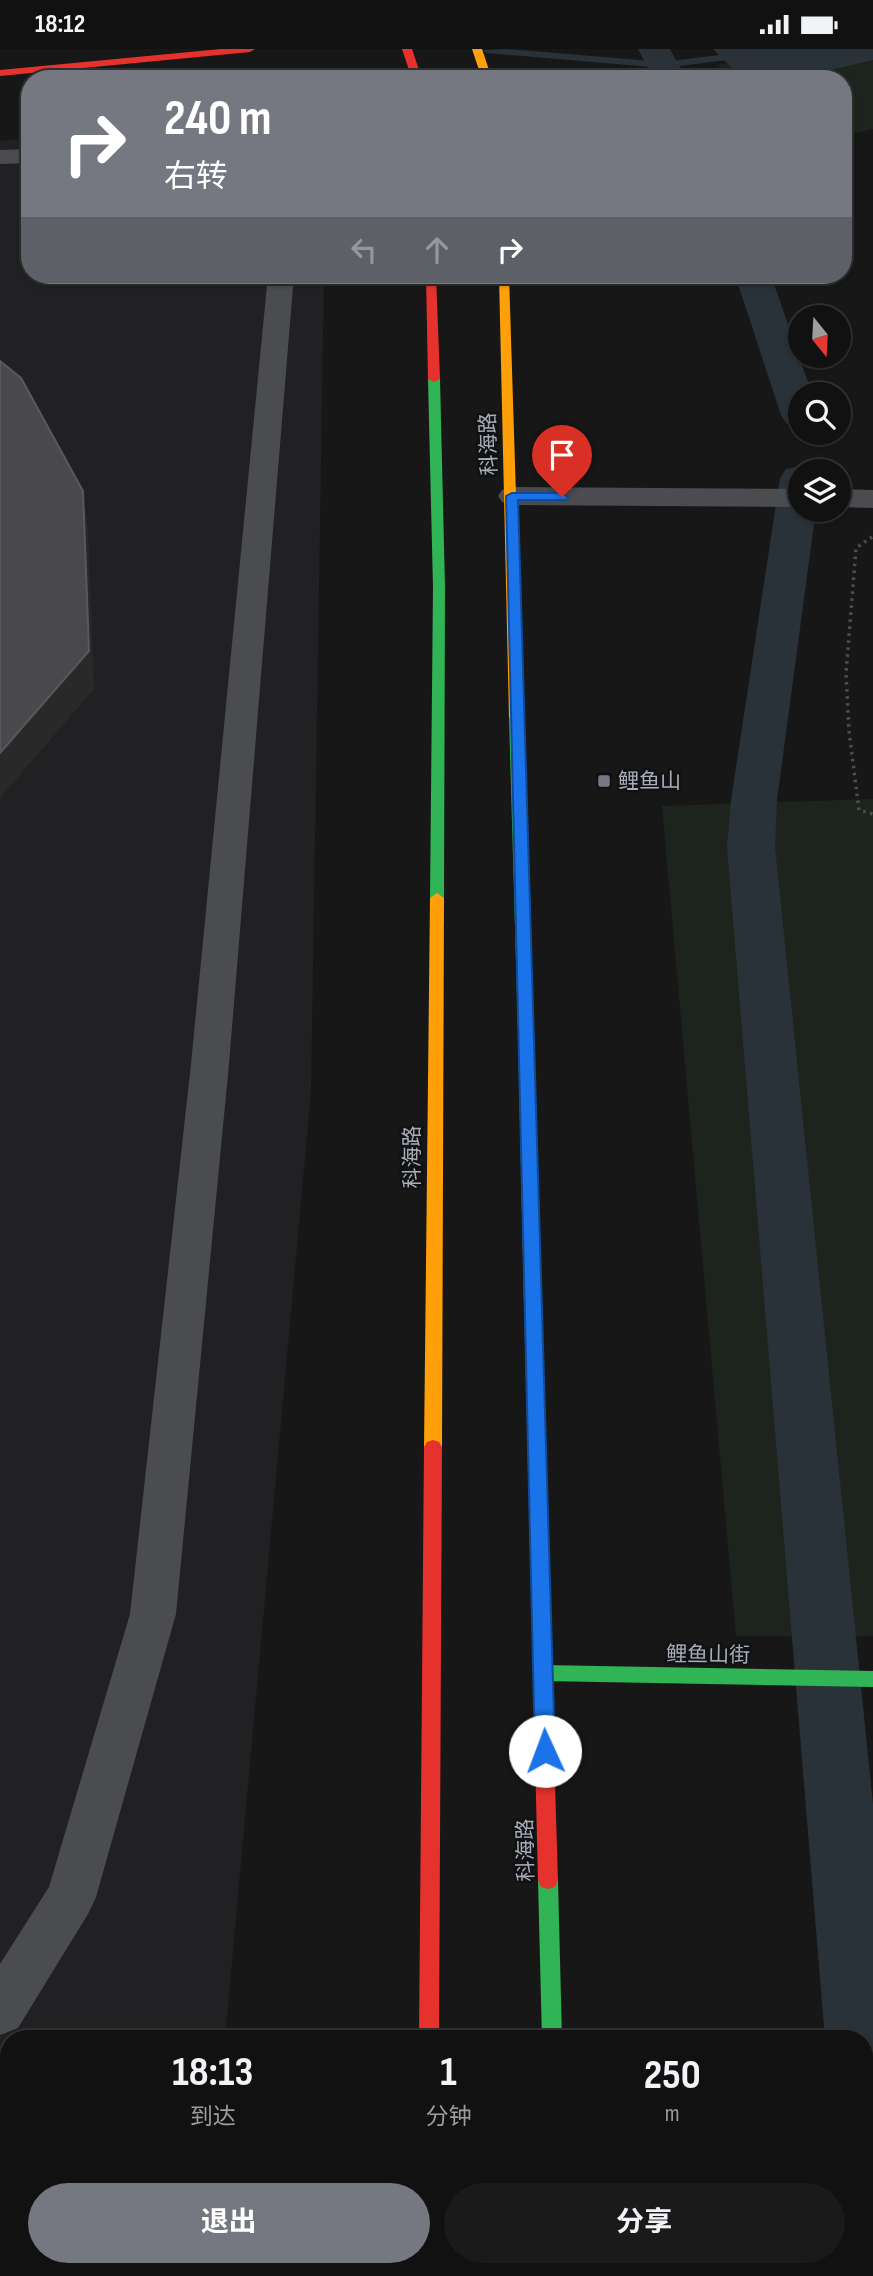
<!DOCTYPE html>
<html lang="zh">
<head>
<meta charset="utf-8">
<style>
	:root { --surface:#111; --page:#1a1a1a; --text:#f1f3f6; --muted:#9c9d9f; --line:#303131; --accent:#757880 }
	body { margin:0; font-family:"Sofia Sans Condensed","Noto Sans SC",sans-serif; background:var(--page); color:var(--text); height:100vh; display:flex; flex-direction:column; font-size:26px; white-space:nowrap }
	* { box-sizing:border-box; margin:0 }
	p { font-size:23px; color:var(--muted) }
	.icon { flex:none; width:38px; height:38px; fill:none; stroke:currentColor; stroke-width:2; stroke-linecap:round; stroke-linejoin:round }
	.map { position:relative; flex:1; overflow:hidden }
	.drawer { position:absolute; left:0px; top:1981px; width:873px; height:247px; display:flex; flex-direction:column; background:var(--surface); border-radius:28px 28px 0 0; box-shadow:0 2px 5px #0004,0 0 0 2px var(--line) }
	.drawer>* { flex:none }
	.hud { position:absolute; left:21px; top:21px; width:831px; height:214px; border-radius:28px; box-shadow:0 2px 5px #0004,0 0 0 2px var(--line); background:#757880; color:#fff; overflow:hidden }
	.needle { width:46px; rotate:162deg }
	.buttons { position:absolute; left:788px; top:256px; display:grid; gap:14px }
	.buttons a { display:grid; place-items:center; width:63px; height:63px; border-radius:50%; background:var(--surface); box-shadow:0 2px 5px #0004,0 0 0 2px var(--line); font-size:35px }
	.pin { position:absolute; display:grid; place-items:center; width:60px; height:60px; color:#fff; margin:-72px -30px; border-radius:50% 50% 50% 0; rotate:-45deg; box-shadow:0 0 7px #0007 }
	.pin .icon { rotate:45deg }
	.me { position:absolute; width:77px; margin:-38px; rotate:358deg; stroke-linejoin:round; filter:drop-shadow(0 0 5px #0008) }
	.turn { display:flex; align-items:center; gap:24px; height:147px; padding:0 28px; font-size:32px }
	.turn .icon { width:91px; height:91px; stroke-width:2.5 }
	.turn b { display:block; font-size:49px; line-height:60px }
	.lanes { display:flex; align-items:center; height:66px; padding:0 28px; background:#0003; justify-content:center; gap:35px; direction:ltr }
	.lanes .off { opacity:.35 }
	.eta { display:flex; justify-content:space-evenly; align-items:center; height:119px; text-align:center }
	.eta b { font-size:42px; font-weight:700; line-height:49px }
	.cta { display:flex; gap:14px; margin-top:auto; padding:14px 28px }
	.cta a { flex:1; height:80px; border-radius:42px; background:var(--accent); color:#fff; font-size:28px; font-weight:700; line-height:80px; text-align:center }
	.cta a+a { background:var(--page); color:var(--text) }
	.status { display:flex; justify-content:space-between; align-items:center; height:49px; padding:0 35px; background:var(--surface); direction:ltr }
	.status svg { height:19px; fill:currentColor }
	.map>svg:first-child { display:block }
	.built { fill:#212123 }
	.green { fill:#1d241e }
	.water { fill:#2a3239 }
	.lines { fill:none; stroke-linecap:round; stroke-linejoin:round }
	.stream { fill:#2a3239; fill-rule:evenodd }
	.canal { fill:#2a3239; fill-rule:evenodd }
	.path { stroke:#4d4e52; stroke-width:3.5; stroke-dasharray:2.5 4.5; stroke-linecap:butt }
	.street { fill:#4b4c50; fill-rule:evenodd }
	.fast { fill:#30b455; fill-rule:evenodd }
	.slow { fill:#ff9f0a; fill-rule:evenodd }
	.jam { fill:#e5322d; fill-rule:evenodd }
	.shaded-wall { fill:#29292a }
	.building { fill:#49494c; stroke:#58595d; stroke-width:2 }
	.route { fill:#1a73e8; stroke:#114b97; stroke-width:2 }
	.poi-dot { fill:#757880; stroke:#111113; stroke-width:2.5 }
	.labels { text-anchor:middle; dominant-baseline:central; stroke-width:5; stroke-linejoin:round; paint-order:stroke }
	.street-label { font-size:21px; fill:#a8adb8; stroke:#111113 }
	.poi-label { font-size:21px; fill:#a8adb8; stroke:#111113; text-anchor:start }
</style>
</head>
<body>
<div class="status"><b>18:12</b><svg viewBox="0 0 49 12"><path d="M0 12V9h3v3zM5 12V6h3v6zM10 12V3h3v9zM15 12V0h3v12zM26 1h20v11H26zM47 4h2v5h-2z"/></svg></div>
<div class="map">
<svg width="873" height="2227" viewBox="0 0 873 2227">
	<rect width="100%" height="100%" fill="#171717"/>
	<polygon class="built" points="30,89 30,226 324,226 311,1043 225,1990 9,1990 9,2219 204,2219 204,2227 0,2227 0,92"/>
	<g class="green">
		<polygon points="820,0 873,0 873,80 844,87 844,30 738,30 717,16"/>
		<polygon points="873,750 873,1587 736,1587 662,757"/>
	</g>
	<polygon class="water" points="713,0 873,0 873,11 791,30 743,30"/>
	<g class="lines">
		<polygon class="stream" points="507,0 663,13 743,3 748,6 743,9 663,19 487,4 482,1"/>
		<g class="canal">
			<polygon points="638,0 670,0 686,30 654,30"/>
			<polygon points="735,226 771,226 812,345 800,345 800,378 786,374 781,366"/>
			<polygon points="800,417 815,422 800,422 800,460 816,460 777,751 775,798 873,1755 873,2099 864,2095 864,1990 825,1990 727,798 731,751 780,429 786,420"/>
		</g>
		<polyline class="path" points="872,488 856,499 846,625 849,682 859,761 873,765"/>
		<g class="street">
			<polygon points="30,100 30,114 0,115 0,101"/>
			<polygon points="268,226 294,226 229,1015 176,1565 96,1848 88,1865 18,1979 0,1986 0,1915 49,1838 130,1565 191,1015"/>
			<polygon points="512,438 800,440 800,458 512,456 502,453 498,447 502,441"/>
			<polygon points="838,440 873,441 873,459 838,458"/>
		</g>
		<g class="fast">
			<polygon points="434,327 440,330 445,538 444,849 437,854 430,849 433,538 428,330"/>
			<polygon points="516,664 523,668 532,982 525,987 518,982 509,668"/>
			<polygon points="543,1616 873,1622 873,1638 543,1632 536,1630 534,1624 536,1618"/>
			<polygon points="548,1822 555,1824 558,1831 562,1990 542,1990 538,1831 541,1824"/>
		</g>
		<g class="slow">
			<polygon points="472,0 482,0 492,30 482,30"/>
			<polygon points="499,226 509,226 523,668 516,672 509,668"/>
			<polygon points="437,844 444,849 442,1398 439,1403 433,1405 427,1403 424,1398 430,849"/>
			<polygon points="525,977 532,982 540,1254 538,1259 526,1259 524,1254 518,982"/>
			<rect x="547" y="2219" width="22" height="8"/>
		</g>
		<g class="jam">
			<polygon points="221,0 255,0 250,3 0,27 0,21"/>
			<polygon points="402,0 412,0 422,30 412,30"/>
			<polygon points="426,226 436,226 440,330 434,333 428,330"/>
			<polygon points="532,1248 538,1249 540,1254 558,1831 555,1838 548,1840 541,1838 538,1831 524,1254 526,1249"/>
			<polygon points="433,1391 439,1393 442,1398 439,1990 419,1990 424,1398 427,1393"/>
			<rect x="417" y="2219" width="22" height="8"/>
		</g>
	</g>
	<polygon class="shaded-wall" points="83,442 88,479 94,640 0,749 0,704"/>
	<polygon class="building" points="0,312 21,329 83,442 89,602 0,704"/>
	<polygon class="route" points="562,444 568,448 566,451 518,451 555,1702 552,1708 545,1711 538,1708 535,1702 506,447 512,444"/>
	<rect class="poi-dot" x="597" y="725" width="14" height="14" rx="3.5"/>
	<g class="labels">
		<g class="street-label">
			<text transform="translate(489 395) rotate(-92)">科海路</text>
			<text transform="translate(412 1108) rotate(-90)">科海路</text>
			<text transform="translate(708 1606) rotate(1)">鲤鱼山街</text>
			<text transform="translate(526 1801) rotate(-91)">科海路</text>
		</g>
		<g class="poi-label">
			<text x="618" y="732">鲤鱼山</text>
		</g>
	</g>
</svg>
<div class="buttons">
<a><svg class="needle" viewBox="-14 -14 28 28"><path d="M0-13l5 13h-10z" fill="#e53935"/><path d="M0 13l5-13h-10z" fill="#9c9d9f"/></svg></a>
<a><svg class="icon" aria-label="search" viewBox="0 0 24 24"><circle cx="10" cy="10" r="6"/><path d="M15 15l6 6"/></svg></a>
<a><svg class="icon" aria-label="layers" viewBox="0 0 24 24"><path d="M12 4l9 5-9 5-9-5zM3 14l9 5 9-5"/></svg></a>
</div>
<div class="pin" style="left:562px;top:448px;background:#d93025"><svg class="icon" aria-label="arrive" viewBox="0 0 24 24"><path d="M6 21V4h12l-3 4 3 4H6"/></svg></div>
<svg class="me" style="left:545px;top:1702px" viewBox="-20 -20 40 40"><circle r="19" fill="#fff"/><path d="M0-13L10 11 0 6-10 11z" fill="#1a73e8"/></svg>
<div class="hud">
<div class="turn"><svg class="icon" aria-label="right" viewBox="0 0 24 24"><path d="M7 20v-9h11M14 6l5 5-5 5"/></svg><div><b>240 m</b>右转</div></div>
<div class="lanes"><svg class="icon off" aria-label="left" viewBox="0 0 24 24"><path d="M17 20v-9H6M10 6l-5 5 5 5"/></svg><svg class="icon off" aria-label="ahead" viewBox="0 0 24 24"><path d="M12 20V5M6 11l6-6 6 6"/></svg><svg class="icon" aria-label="right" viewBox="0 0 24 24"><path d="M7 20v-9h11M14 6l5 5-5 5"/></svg></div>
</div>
<section class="drawer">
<div class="eta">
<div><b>18:13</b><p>到达</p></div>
<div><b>1</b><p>分钟</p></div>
<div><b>250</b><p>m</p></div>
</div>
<div class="cta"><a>退出</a><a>分享</a></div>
</section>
</div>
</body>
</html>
